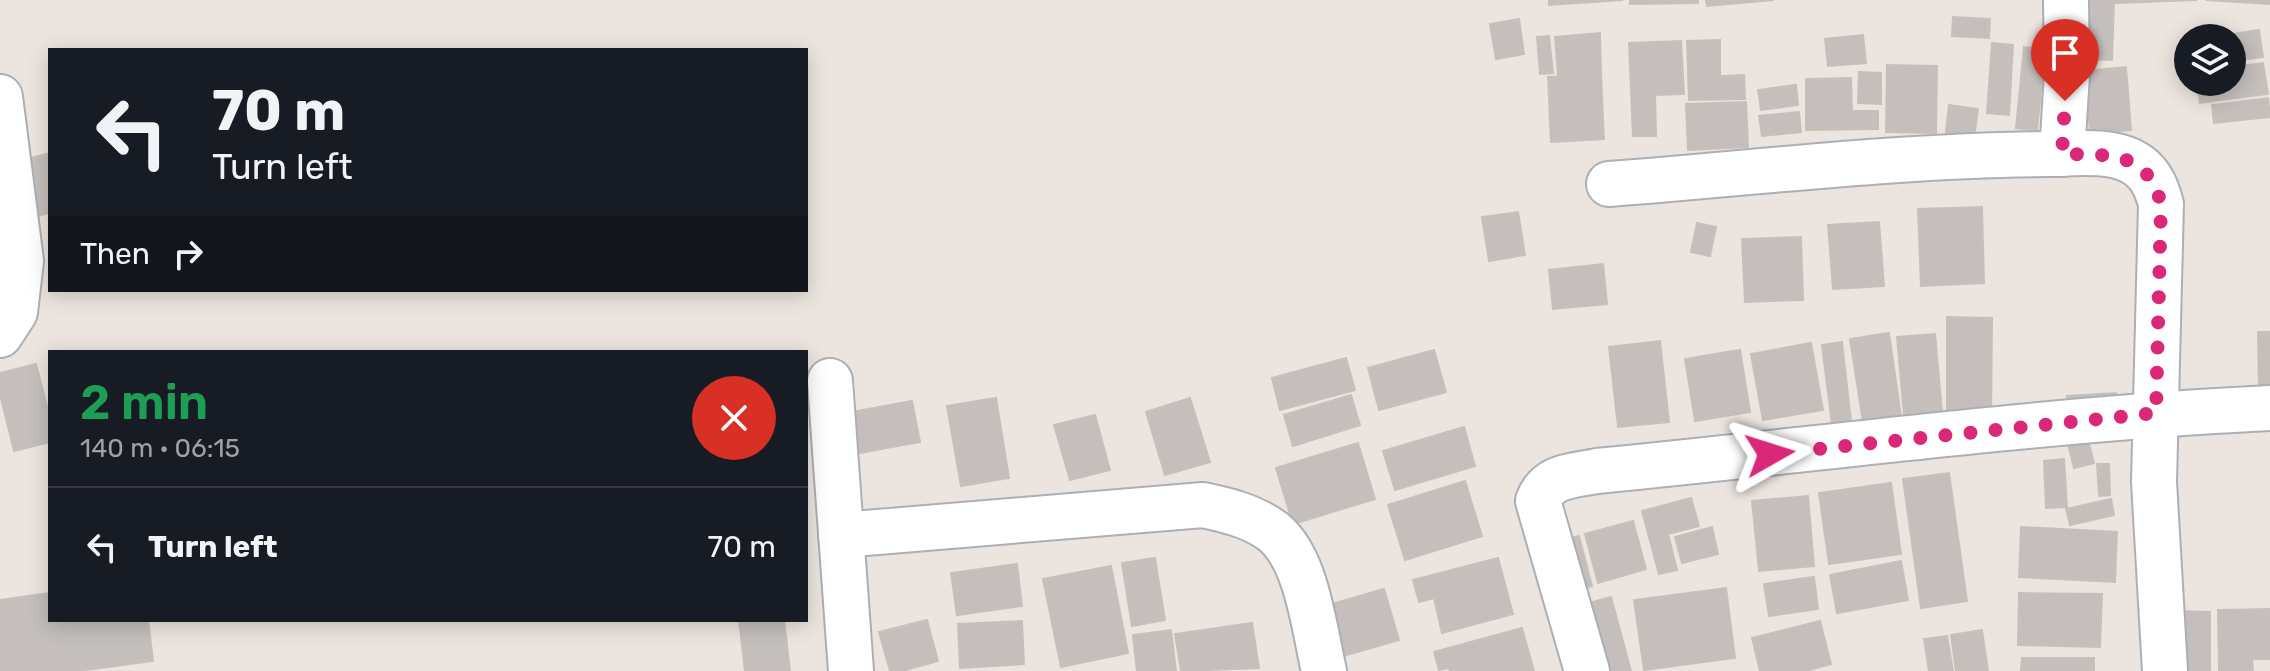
<!DOCTYPE html>
<html lang="en">
<head>
<meta charset="utf-8">
<style>
	:root { --surface:#171b24; --page:#20242c; --text:#f1f3f6; --muted:#9ea1a6; --line:#363941 }
	body { margin:0; font-family:Rubik,sans-serif; background:var(--page); color:var(--text); height:100vh; display:flex; flex-direction:column; font-size:30px; white-space:nowrap }
	* { box-sizing:border-box; margin:0 }
	p { font-size:26px; color:var(--muted) }
	.icon { flex:none; width:44px; height:44px; fill:none; stroke:currentColor; stroke-width:2; stroke-linecap:round; stroke-linejoin:round }
	.map { position:relative; flex:1; overflow:hidden }
	.panel { position:absolute; left:48px; top:350px; width:760px; height:272px; display:flex; flex-direction:column; background:var(--surface); border-radius:0px; box-shadow:0 4px 20px #0003 }
	.panel>* { flex:none }
	.banner { position:absolute; left:48px; top:48px; width:760px; height:244px; border-radius:0px; box-shadow:0 4px 20px #0003; background:#171b24; color:var(--text); overflow:hidden }
	.controls { position:absolute; left:2174px; top:24px; display:grid; gap:16px }
	.controls a { display:grid; place-items:center; width:72px; height:72px; border-radius:50%; background:var(--surface); box-shadow:0 4px 20px #0003; font-size:40px }
	.pin { position:absolute; display:grid; place-items:center; width:68px; height:68px; color:#fff; margin:-82px -34px; border-radius:50% 50% 50% 0; rotate:-45deg; box-shadow:0 0 8px #0007 }
	.pin .icon { rotate:45deg }
	.me { position:absolute; width:88px; margin:-44px; rotate:84deg; stroke-linejoin:round; filter:drop-shadow(0 0 6px #0008) }
	.turn { display:flex; align-items:center; gap:28px; height:168px; padding:0 32px; font-size:36px }
	.turn .icon { width:104px; height:104px; stroke-width:2.5 }
	.turn b { display:block; font-size:56px; line-height:68px }
	.then { display:flex; align-items:center; height:76px; padding:0 32px; background:#0003; gap:16px; font-size:30px }
	.round { display:grid; place-items:center; flex:none; width:84px; height:84px; border-radius:42px; background:var(--page) }
	.headline { display:flex; align-items:center; justify-content:space-between; height:136px; padding:0 32px }
	h1 { font-size:48px; font-weight:600; line-height:60px; color:#1e9e55 }
	ul { padding:0; list-style:none }
	li { display:flex; align-items:center; gap:24px; height:120px; padding:0 32px; border-top:2px solid var(--line) }
	li div { flex:1 }
	li b { display:block; font-size:30px }
	li em { font-style:normal }
	.map>svg:first-child { display:block }
	.building { fill:#c4bfbc; stroke:#c7c0b9; stroke-width:2 }
	.lines { fill:none; stroke-linecap:round; stroke-linejoin:round }
	.minor-casing { stroke:#acafb6; stroke-width:48 }
	.minor { stroke:#fff; stroke-width:44 }
	.route { stroke:#db2777; stroke-width:14; stroke-dasharray:0 25.2 }
</style>
</head>
<body>
<div class="map">
<svg width="2270" height="671" viewBox="0 0 2270 671">
	<rect width="100%" height="100%" fill="#ece5df"/>
	<g class="building">
		<polygon points="1549,0 1623,0 1549,5"/>
		<polygon points="1630,0 1698,0 1698,3 1630,4"/>
		<polygon points="1706,0 1774,0 1707,6"/>
		<polygon points="2070,0 2114,0 2112,60 2068,58"/>
		<polygon points="2116,0 2197,0 2116,3"/>
		<polygon points="2206,0 2270,0 2270,4"/>
		<polygon points="1953,17 1990,19 1989,38 1952,36"/>
		<polygon points="1519,19 1524,54 1496,59 1490,24"/>
		<polygon points="2259,30 2263,57 2232,61 2232,38 2207,38"/>
		<polygon points="1600,33 1601,75 1558,75 1555,37"/>
		<polygon points="1863,35 1866,63 1828,66 1825,39"/>
		<polygon points="1549,36 1553,73 1540,74 1537,37"/>
		<polygon points="1720,40 1720,76 1744,75 1745,99 1689,100 1687,41"/>
		<polygon points="1681,41 1684,94 1655,95 1656,136 1633,136 1629,43"/>
		<polygon points="1992,43 2013,45 2009,115 1987,113"/>
		<polygon points="2024,47 2045,50 2037,130 2016,128"/>
		<polygon points="2263,63 2268,94 2200,103 2197,82 2232,82 2232,67"/>
		<polygon points="1887,65 1937,66 1936,133 1886,132"/>
		<polygon points="2126,67 2131,130 2090,133 2085,71"/>
		<polygon points="1859,72 1881,73 1881,104 1858,103"/>
		<polygon points="1601,75 1604,139 1551,142 1548,77"/>
		<polygon points="1851,78 1852,111 1878,111 1878,129 1806,130 1806,79"/>
		<polygon points="1796,85 1798,105 1761,110 1758,90"/>
		<polygon points="2268,98 2270,117 2214,123 2212,105"/>
		<polygon points="1746,102 1748,147 1688,150 1686,104"/>
		<polygon points="1949,105 1978,109 1973,145 1945,141"/>
		<polygon points="1799,112 1801,132 1762,136 1759,116"/>
		<polygon points="50,153 50,213 37,216 23,160"/>
		<polygon points="1982,207 1984,283 1921,286 1918,209"/>
		<polygon points="1518,212 1525,255 1489,261 1482,217"/>
		<polygon points="1879,222 1884,286 1833,289 1828,225"/>
		<polygon points="1697,223 1716,227 1710,256 1691,252"/>
		<polygon points="1801,237 1803,300 1745,302 1742,239"/>
		<polygon points="1603,264 1607,304 1553,309 1549,270"/>
		<polygon points="1947,317 1992,318 1991,421 1947,420"/>
		<polygon points="2258,332 2270,332 2270,400 2259,400"/>
		<polygon points="1889,333 1901,417 1863,422 1850,339"/>
		<polygon points="1935,334 1943,423 1905,426 1897,337"/>
		<polygon points="1660,341 1669,422 1618,427 1609,347"/>
		<polygon points="1842,342 1852,430 1833,432 1822,345"/>
		<polygon points="1811,343 1823,410 1763,420 1751,354"/>
		<polygon points="1434,350 1446,392 1379,410 1368,368"/>
		<polygon points="1740,350 1750,412 1695,421 1685,359"/>
		<polygon points="1346,358 1355,390 1280,410 1272,378"/>
		<polygon points="36,364 50,418 50,442 14,451 0,394 0,373"/>
		<polygon points="2116,393 2117,412 2069,415 2067,396"/>
		<polygon points="1351,395 1360,425 1293,446 1284,415"/>
		<polygon points="996,398 1009,478 961,486 947,406"/>
		<polygon points="1190,398 1210,462 1165,475 1146,412"/>
		<polygon points="912,401 920,442 859,453 852,412"/>
		<polygon points="1095,415 1110,470 1070,480 1054,425"/>
		<polygon points="1464,427 1475,466 1395,490 1383,451"/>
		<polygon points="2088,440 2094,463 2074,468 2068,444"/>
		<polygon points="1358,443 1375,499 1293,524 1276,468"/>
		<polygon points="2064,459 2067,507 2046,508 2044,461"/>
		<polygon points="2097,464 2109,464 2110,495 2099,496"/>
		<polygon points="1949,473 1967,601 1921,608 1903,479"/>
		<polygon points="1465,481 1482,536 1405,560 1388,505"/>
		<polygon points="1891,483 1901,554 1829,564 1819,493"/>
		<polygon points="1808,496 1814,566 1759,571 1752,501"/>
		<polygon points="1691,498 1699,526 1668,534 1677,570 1659,574 1642,511"/>
		<polygon points="2111,499 2114,515 2070,525 2066,509"/>
		<polygon points="1633,521 1646,569 1598,583 1585,534"/>
		<polygon points="1712,527 1718,554 1682,563 1675,537"/>
		<polygon points="2021,527 2117,532 2115,582 2019,577"/>
		<polygon points="1579,536 1592,586 1575,590 1562,541"/>
		<polygon points="1155,558 1165,620 1132,626 1122,563"/>
		<polygon points="1498,558 1513,614 1442,633 1434,598 1419,602 1413,580"/>
		<polygon points="1901,561 1908,600 1837,613 1830,575"/>
		<polygon points="1017,564 1022,606 957,615 951,573"/>
		<polygon points="1111,566 1128,653 1061,667 1043,579"/>
		<polygon points="1814,577 1818,609 1769,616 1764,584"/>
		<polygon points="1726,588 1735,658 1644,670 1634,600"/>
		<polygon points="1384,589 1399,640 1340,657 1325,606"/>
		<polygon points="50,593 50,620 148,620 153,661 78,671 0,671 0,600"/>
		<polygon points="2019,593 2102,594 2100,647 2018,645"/>
		<polygon points="1611,597 1631,671 1596,671 1578,606"/>
		<polygon points="2270,609 2270,659 2252,659 2253,671 2219,671 2218,610"/>
		<polygon points="2173,611 2210,612 2210,671 2172,671"/>
		<polygon points="739,620 784,620 790,671 745,671"/>
		<polygon points="927,620 938,661 902,671 890,671 879,632"/>
		<polygon points="1022,621 1024,664 960,668 958,624"/>
		<polygon points="1820,621 1831,664 1806,671 1760,671 1752,638"/>
		<polygon points="1252,623 1259,668 1181,671 1175,634"/>
		<polygon points="1522,628 1534,671 1450,671 1449,668 1439,670 1434,652"/>
		<polygon points="1171,630 1176,671 1137,671 1133,635"/>
		<polygon points="1982,630 1988,671 1956,671 1951,635"/>
		<polygon points="1947,636 1953,671 1929,671 1924,639"/>
		<polygon points="2022,658 2094,658 2094,671 2021,671"/>
	</g>
	<g class="lines">
		<g class="minor-casing">
			<g id="minor">
				<polyline points="0,97 21,261 15,312 0,335"/>
				<polyline points="2062,154 2067,74 2066,0"/>
				<path d="M1609,184c145,-11 292,-29 438,-30 26,0 60,-5 84,7 18,9 25,24 30,43l-7,278 11,189"/>
				<polyline points="830,381 851,671"/>
				<path d="M841,535l362,-30c23,5 45,10 65,23 39,24 46,101 56,143"/>
				<path d="M1587,671l-49,-170c10,-26 34,-25 59,-30 224,-22 448,-52 673,-63"/>
			</g>
		</g>
		<use href="#minor" class="minor"/>
	</g>
	<g class="lines">
		<path class="route" d="M1770,454l386,-41 5,-209c-14,-54 -53,-49 -99,-50l3,-53"/>
	</g>
</svg>
<div class="controls">
<a><svg class="icon" aria-label="layers" viewBox="0 0 24 24"><path d="M12 4l9 5-9 5-9-5zM3 14l9 5 9-5"/></svg></a>
</div>
<div class="pin" style="left:2065px;top:101px;background:#d93025"><svg class="icon" aria-label="arrive" viewBox="0 0 24 24"><path d="M6 21V4h12l-3 4 3 4H6"/></svg></div>
<svg class="me" style="left:1770px;top:454px" viewBox="-20 -20 40 40"><path d="M0-17L14 15 0 8-14 15z" fill="#db2777" stroke="#fff" stroke-width="4"/></svg>
<div class="banner">
<div class="turn"><svg class="icon" aria-label="left" viewBox="0 0 24 24"><path d="M17 20v-9H6M10 6l-5 5 5 5"/></svg><div><b>70 m</b>Turn left</div></div>
<div class="then">Then<svg class="icon" aria-label="right" viewBox="0 0 24 24"><path d="M7 20v-9h11M14 6l5 5-5 5"/></svg></div>
</div>
<section class="panel">
<div class="headline"><div><h1>2 min</h1><p>140 m · 06:15</p></div><a class="round" style="background:#d93025;color:#fff"><svg class="icon" aria-label="close" viewBox="0 0 24 24"><path d="M6 6l12 12M18 6L6 18"/></svg></a></div>
<ul>
<li><svg class="icon" aria-label="left" viewBox="0 0 24 24"><path d="M17 20v-9H6M10 6l-5 5 5 5"/></svg><div><b>Turn left</b></div><em>70 m</em></li>
</ul>
</section>
</div>
</body>
</html>
